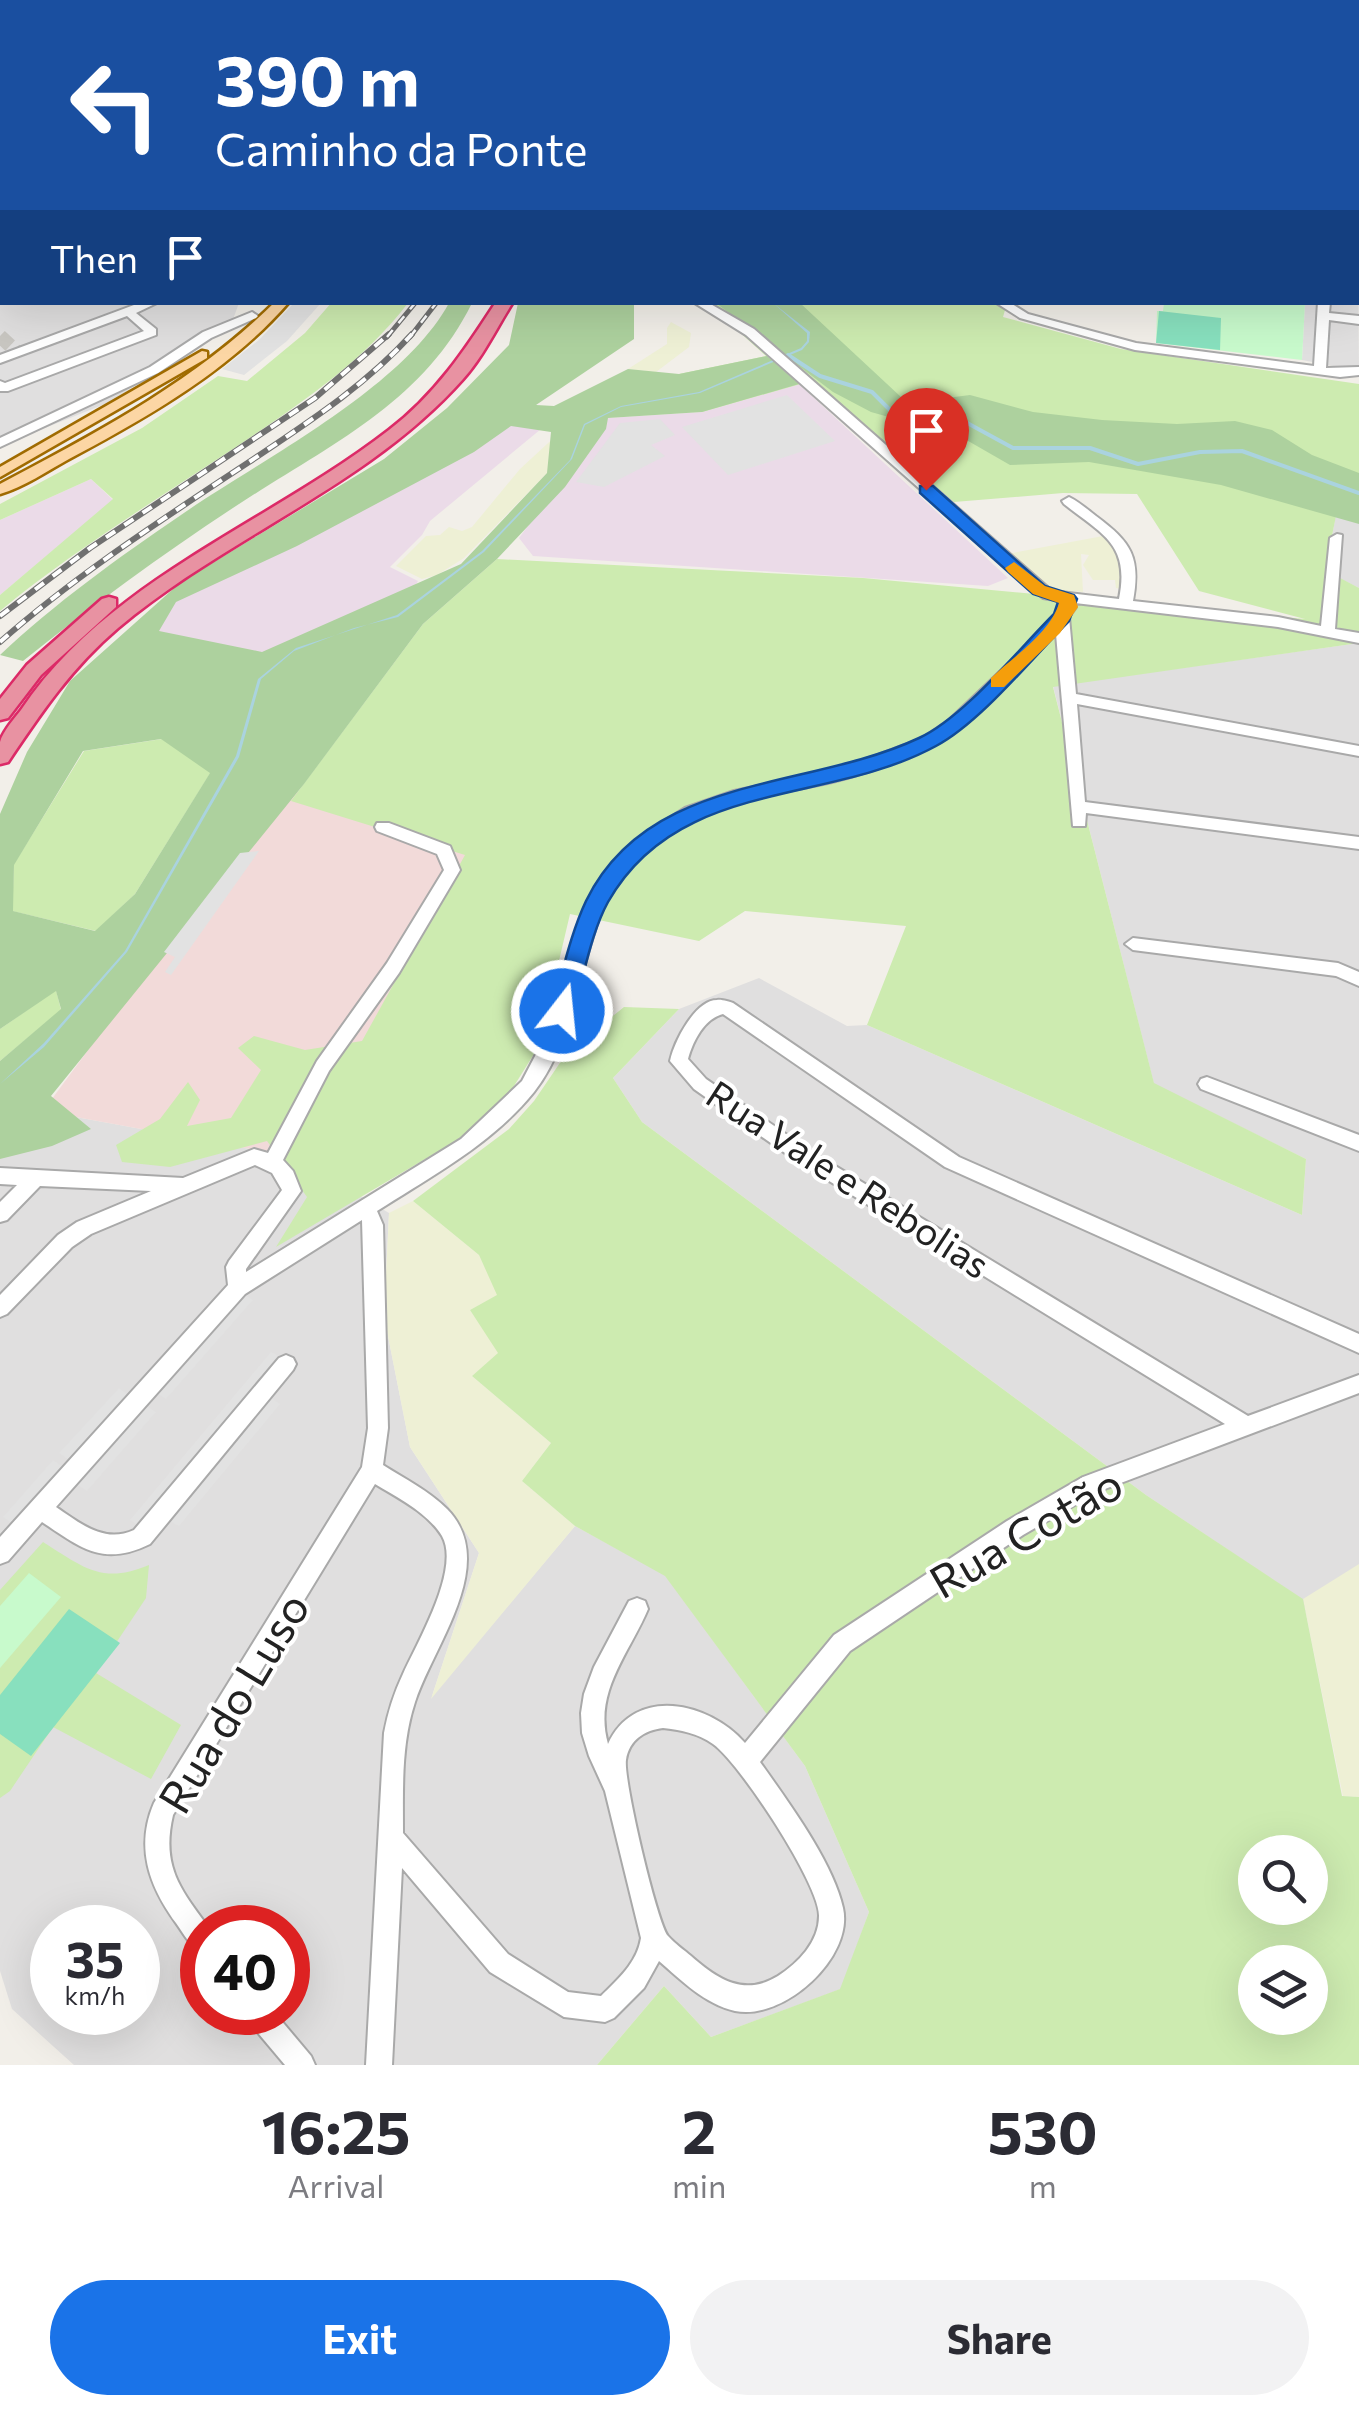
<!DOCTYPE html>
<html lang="en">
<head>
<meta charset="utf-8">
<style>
	:root { --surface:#fff; --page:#f2f2f3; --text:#2b2b33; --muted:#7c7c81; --accent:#1a73e8 }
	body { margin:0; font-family:Commissioner,sans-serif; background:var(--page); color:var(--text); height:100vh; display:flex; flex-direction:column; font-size:38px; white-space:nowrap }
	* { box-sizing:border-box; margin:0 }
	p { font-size:32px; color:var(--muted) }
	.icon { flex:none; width:55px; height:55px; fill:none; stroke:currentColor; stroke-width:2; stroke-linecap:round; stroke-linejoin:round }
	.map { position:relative; height:2065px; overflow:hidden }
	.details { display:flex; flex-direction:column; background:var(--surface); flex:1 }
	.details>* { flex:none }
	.top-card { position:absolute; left:0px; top:0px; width:1360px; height:305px; box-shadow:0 10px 40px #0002; background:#1a4fa0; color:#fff; overflow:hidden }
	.tools { position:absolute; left:1238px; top:1835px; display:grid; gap:20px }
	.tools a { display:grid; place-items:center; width:90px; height:90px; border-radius:50%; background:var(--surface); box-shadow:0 10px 40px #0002; font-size:50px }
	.speed { position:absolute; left:30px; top:1905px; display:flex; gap:20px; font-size:50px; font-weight:700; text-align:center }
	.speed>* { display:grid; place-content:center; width:130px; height:130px; border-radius:50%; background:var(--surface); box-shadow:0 10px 40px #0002; line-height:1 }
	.speed small { font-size:25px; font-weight:400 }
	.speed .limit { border:15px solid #d22; background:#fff; color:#111 }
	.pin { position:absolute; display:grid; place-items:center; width:85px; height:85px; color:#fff; margin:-102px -42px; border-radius:50% 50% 50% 0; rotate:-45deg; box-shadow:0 0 10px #0007 }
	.pin .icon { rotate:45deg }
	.me { position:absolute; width:110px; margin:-55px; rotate:16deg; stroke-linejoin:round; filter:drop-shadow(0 0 8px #0008) }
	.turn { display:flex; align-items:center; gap:35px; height:210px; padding:0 50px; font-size:45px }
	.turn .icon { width:130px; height:130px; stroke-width:2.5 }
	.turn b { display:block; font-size:70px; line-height:85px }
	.then { display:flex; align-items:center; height:95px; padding:0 50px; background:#0003; gap:20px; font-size:38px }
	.eta { display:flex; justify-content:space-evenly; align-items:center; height:170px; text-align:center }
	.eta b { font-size:60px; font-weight:700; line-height:70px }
	.cta { display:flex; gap:20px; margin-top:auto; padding:20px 50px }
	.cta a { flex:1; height:115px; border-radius:60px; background:var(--accent); color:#fff; font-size:40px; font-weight:700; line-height:115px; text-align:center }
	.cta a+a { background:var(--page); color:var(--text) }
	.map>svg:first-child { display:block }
	.residential { fill:#e0dfdf; fill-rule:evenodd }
	.commercial { fill:#f2dad9 }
	.industrial { fill:#ebdbe8 }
	.farmland { fill:#eef0d5 }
	.grass { fill:#cdebb0; fill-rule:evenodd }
	.forest { fill:#add19e; fill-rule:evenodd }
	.park { fill:#c8facc }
	.pitch { fill:#88e0be }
	.parking { fill:#e2e2e2 }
	.water { fill:#aad3df }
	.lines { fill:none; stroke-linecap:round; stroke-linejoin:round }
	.stream { stroke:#aad3df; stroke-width:4 }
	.minor-tunnel { stroke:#c8c6c1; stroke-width:14; stroke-dasharray:14 6; stroke-linecap:butt }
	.minor-casing { stroke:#a9a9a9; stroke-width:4 }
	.major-casing { stroke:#a06b00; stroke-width:5 }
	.highway-casing { stroke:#dc2a67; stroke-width:5 }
	.minor { fill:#fff; fill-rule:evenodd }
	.major { fill:#fcd6a4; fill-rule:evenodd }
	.highway { fill:#e892a2; fill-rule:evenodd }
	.rail-far1-casing { stroke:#707070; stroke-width:5 }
	.rail-casing { stroke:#707070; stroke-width:6 }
	.rail-far1 { stroke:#fff; stroke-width:2.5; stroke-dasharray:9; stroke-linecap:butt }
	.rail { stroke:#fff; stroke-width:4; stroke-dasharray:11; stroke-linecap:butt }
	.route { fill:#1a73e8; stroke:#114b97; stroke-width:2.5 }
	.slow { fill:#f59e0b }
	.labels { text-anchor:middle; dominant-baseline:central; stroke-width:8; stroke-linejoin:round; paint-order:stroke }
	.street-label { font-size:38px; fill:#222; stroke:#fff }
	.near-street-label { font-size:45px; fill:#222; stroke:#fff }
</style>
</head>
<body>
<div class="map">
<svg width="1359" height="2065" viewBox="0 0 1359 2065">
	<rect width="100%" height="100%" fill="#f2efe9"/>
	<g class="residential">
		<polygon points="0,0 255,2 2,2 2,302 239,303 232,322 110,402 0,446"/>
		<polygon points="1358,253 1359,371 1302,360 1305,303 1358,302"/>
		<polygon points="1336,515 1359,521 1359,588 1325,571"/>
		<polygon points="1359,643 1359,1797 1302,1599 1146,1495 642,1122 613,1078 679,1009 759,978 847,1026 867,1025 1302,1215 1306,1159 1154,1084 1053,686"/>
		<path d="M43,1111l252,46 94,56 -5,103 26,131 69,106 -47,143 143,-170 90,49 140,191 64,146 -28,77 -130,48 -47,-51 -67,79h-523l-62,-56 -12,-38v-842zM52,1928h86v84h-86zM202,1928h86v84h-86z"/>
	</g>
	<polygon class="commercial" points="282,788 497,838 295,1157 43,1111"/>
	<g class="industrial">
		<polygon points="799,384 1008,578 988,586 533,556 519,538 608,418 702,412"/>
		<polygon points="515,419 541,429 430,521 422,535 390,567 418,581 413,590 253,664 168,639 146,622 183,587"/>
		<polygon points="91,479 113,500 0,595 0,520"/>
	</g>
	<g class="farmland">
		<polygon points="671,322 691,333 689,347 656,372 628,369 667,344 667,328"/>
		<polygon points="560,432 549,471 464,558 437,575 422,579 396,566 426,536 440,535 449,527 462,531 472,527 520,469"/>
		<polygon points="1103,536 1125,556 1121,589 1116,588 1115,580 1093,580 1083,565 1089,555 1081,554 1083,592 1073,591 1076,597 1054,593 1007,554"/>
		<polygon points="413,1201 479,1255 498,1295 470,1310 499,1353 472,1376 551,1443 522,1481 575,1526 431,1699 479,1553 410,1447 384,1316 389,1213"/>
		<polygon points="1359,1564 1359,1797 1343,1796 1303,1599"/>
	</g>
	<g class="grass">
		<path d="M332,302l76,1c-46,60 -107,100 -169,142 -81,54 -164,104 -239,166v-16l113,-96 -22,-20 -91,41v-16l142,-76 76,-52 29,5 58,-48z"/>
		<polygon points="707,303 1007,303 1003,317 1121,349 1359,384 1359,522 1336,516 1325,570 1359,588 1359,643 1053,687 1154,1083 1306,1159 1302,1215 867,1025 906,926 745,911 699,941 570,914 539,1046 509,1094 466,1135 276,1247 307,1197 267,1141 170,1167 122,1162 116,1145 160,1119 188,1082 200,1100 187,1126 231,1118 261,1070 238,1048 254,1036 305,1050 362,1041 465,855 291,801 423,624 497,559 863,578 1305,619 1199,591 1137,494 1063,493 954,502 811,381 702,412 679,374 766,356"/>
		<polygon points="162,739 211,772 135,894 96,931 12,911 14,864 84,751"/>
		<polygon points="56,990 61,1010 0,1061 0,1029"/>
		<path d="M624,1007l55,2 -66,69 29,44 504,373 157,104 39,197 17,1v268h-762l67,-79 47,51 129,-48 29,-77 -64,-146 -140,-190 -90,-50 -53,-45 29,-38 -79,-67 26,-23 -28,-43 27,-15 -18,-40 -66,-54 96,-72 25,-28 32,-47zM1255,1852h55v56h-55zM1255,1962h55v56h-55z"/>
		<path d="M43,1542c40,25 59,43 106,23l-3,33 -50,75 85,52 -30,54 -98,-52 -43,64 -10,7v-208z"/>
	</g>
	<g class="forest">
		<path d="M449,303h23c-49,100 -144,143 -233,201 -75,49 -146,101 -216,157l-23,-6c54,-51 119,-98 181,-140 81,-56 221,-126 268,-212z"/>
		<path d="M518,303h116v36l-98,66 18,1 74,-37 51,5 88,-18 32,28 -97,28 -94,6 -2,11 -41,58 -68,72 -74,65 -119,160 -253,312 40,33 -39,17 -52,13v-98l61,-52 -5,-18 -56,38v-215l27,-62 43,-71 111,-99 203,-123 63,-51 62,-63zM511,426l40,6 -4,41 -86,91 -199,88 -103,-21 17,-29 121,-56 177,-94zM161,739l49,34 -75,121 -40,37 -82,-20 1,-46 69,-114z"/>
		<polygon points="716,303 800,303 901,397 931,400 970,395 1033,412 1102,420 1177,424 1235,421 1272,430 1312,455 1359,473 1359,524 1221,485 1089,462 1010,465 963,438 871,412 833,392"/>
	</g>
	<g class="park">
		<polygon points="1164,303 1305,303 1302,360 1156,343 1157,311 1163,311"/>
		<polygon points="29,1573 61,1597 0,1668 0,1606"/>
	</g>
	<g class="pitch">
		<polygon points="1159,311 1221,318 1220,350 1156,343"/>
		<polygon points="69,1609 120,1643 31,1756 0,1734 0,1695"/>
	</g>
	<g class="parking">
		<polygon points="294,303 321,303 287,341 244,375 222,369 259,340"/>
		<polygon points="787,395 835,441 728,475 682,427"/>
		<polygon points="660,419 675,435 651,445 665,456 604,487 576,482 620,423"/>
		<polygon points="259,851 171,975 165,972 175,957 164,952 240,853"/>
		<polygon points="243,1294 253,1300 166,1399 155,1392"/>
		<polygon points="271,1352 282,1358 141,1527 130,1520"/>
		<polygon points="119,1388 128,1395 69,1460 59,1453"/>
		<polygon points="270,1397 280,1404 179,1526 168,1520"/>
		<polygon points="145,1405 156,1412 87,1491 76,1484"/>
		<polygon points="53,1460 63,1467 13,1524 3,1517"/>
	</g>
	<polygon class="water" points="773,303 810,332 809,342 802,350 700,393 621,407 585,425 572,459 484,552 398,617 354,628 294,651 261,679 239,757 127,952 44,1047 0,1084 44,1043 125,951 236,756 258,679 296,648 397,615 482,551 570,460 584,424 621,406 699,392 801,348 807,341 807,333"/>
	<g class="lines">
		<polyline class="stream" points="788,355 820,376 872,392 891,411 926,411 958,418 1013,448 1090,448 1138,464 1200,452 1242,451 1359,493"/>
		<polyline class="minor-tunnel" points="0,336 18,353"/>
		<g class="minor-casing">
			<g id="minor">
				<polygon points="168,0 178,0 180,2 170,2"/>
				<polygon points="318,0 329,0 331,2 321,2"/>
				<polygon points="687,0 707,0 709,2 686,2"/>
				<polygon points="742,0 752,0 752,2 743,2"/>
				<polygon points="1128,0 1138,0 1139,2 1130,2"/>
				<polygon points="1298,0 1312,0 1314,2 1301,2"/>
				<polygon points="0,2 2,3 2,11 0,10"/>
				<rect x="1358" y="44" width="1" height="6"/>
				<rect x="0" y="86" width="2" height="6"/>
				<rect x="1358" y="103" width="1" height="6"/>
				<polygon points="0,139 2,140 2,148 0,148"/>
				<rect x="1358" y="154" width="1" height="6"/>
				<rect x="0" y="206" width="2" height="9"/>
				<rect x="1358" y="207" width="1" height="6"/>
				<rect x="1358" y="288" width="1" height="6"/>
				<rect x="0" y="295" width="2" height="7"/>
				<polygon points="142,302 159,302 136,313 156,329 156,335 8,391 0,391 0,381 5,383 144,331 127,316 0,363 0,355"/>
				<path d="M693,302h14l47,27 298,262 67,8c11,-55 -16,-64 -55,-95l-2,-3 7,-4c10,5 18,12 27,19 35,26 45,41 37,85l145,16 43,9 9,-88 7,-4 5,1 -7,94 24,4v10l-81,-16 -203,-24 1,4 -7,10 7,77 283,52v10l-282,-52 8,98 274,35v12l-273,-36 -1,13h-12l-17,-192c-32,31 -85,92 -123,112 -26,13 -58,24 -86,32 -60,17 -127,17 -179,57 -25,19 -53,43 -65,73 -24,58 -29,133 -69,184 -42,52 -102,84 -157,119l6,14 5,203 -5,37c22,14 46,26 64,44 53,54 -14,137 -32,193 -14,42 -12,87 -12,131l105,121 60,38 33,4c17,-17 36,-33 40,-58l-36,-147 -16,-35 -7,-23 -1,-20 3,-19 10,-27 35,-66 8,-3 8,3 3,8c-19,45 -55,83 -40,135 27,-59 101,-42 137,-1l89,-108 173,-114 76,-44 142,-53 -430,-264 -101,-71 -24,-28c4,-19 25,-61 47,-61 4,-1 13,2 16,3l226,154 400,177v19l-414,-186 -222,-153c-19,5 -30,27 -35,45l18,20 103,71 439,266 111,-41v18l-262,99 -74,43 -173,116 -90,111c27,38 73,100 83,146 11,49 -59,113 -108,103 -30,-7 -53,-30 -76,-50l-15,27 -30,30 -9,4 -41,-5 -74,-45 -88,-104 -10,197h-26l18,-332c4,-21 10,-40 19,-59 14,-31 58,-105 39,-138 -14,-23 -44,-38 -67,-52l-202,331c-12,51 7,74 36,113h-7v23c-12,-4 -18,-17 -26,-28 -27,-37 -41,-76 -22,-120l208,-336 6,-39 -6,-208 -117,74 -189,213c24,16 48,37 78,23l145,-172 7,-3 7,3 3,6 -3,6 -143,174c-47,23 -69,4 -108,-22l-34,39 -8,3v-27l228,-252 -2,-18 3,-6 53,-71 -10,-17 -17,-8 -164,69 -19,13 -65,67 -7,3v-22l58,-60 19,-13 74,-31 -111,-5 -33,34 -7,2v-20l17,-17 -17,-1v-16l183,10 71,-29 14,4 49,-92 70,-98 57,-93 -7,-16 -60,-23 -2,-4 2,-4h12l61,23 10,24 -61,103 -70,98 -46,89 10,11 8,20 -55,78v3l215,-133 61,-58 22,-42 44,-136 29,-43 40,-34 28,-18 49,-17 109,-23 80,-30 25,-17 100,-95 14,-19 -1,-6 -18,-3 -297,-263zM663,1728c17,2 35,5 50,16 27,19 107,141 106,172 0,26 -21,47 -41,60 -34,21 -61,3 -87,-20 -7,-6 -17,-13 -23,-20 -11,-13 -45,-157 -42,-176 3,-20 19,-30 37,-32z"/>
				<polygon points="995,302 1009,302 1028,314 1136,343 1314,366 1318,302 1330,302 1329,313 1359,316 1359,324 1329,320 1326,368 1359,367 1359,375 1340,377 1135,350 1020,318"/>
				<polygon points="252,312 258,316 256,318 211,338 158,373 0,447 0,438 150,367 203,332"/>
				<polygon points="1133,938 1338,963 1359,972 1359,986 1336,976 1133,950 1125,944"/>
				<polygon points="1207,1077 1359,1135 1359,1151 1201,1089 1198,1084 1201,1079"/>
				<polygon points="244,2012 274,2012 311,2056 315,2065 285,2065 248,2021"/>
			</g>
		</g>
		<g class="major-casing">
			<g id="major">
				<polygon points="136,0 147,0 148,2 138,2"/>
				<path d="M275,302h14c-59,68 -141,115 -220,157 -22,12 -45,28 -69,35v-10c98,-52 195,-103 275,-182z"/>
				<polygon points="202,351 207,352 207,358 0,477 0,467"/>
			</g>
		</g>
		<g class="highway-casing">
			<g id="highway">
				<polygon points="542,0 556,0 557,2 544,2"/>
				<path d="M496,302h17c-16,25 -30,55 -50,77 -96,108 -236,157 -345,249 -46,39 -77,85 -110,134l-8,2c0,-6 0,-16 0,-22 3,-11 14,-23 21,-32 88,-131 247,-186 368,-280 46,-35 76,-80 107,-128z"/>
				<polygon points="109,597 116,599 116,607 41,675 8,718 0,720 0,699 27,665 102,599"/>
			</g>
		</g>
		<use href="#minor" class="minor"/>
		<use href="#major" class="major"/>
		<use href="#highway" class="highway"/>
		<g class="rail-far1-casing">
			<g id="rail-far1">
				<polyline points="387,337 416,302"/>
				<polyline points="410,337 437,302"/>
			</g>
		</g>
		<g class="rail-casing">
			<g id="rail">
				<polyline points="0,616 90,548 315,398 389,334"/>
				<path d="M0,642c77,-68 163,-123 249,-180 58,-39 116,-76 163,-128"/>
			</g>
		</g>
		<use href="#rail-far1" class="rail-far1"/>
		<use href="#rail" class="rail"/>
	</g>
	<path class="route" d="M920,486h13l112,100 29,9 3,4 -8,22c-37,37 -88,101 -133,125 -110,60 -258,32 -328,156 -17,31 -24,74 -35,109l-3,6h-16l-3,-6c11,-36 19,-76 35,-110 62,-128 221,-110 333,-163 44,-20 99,-88 135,-124l4,-12 -25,-8 -113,-101z"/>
	<path class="slow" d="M1014,562l31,24 29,9 4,12 -18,26 -56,54h-13v-9c22,-21 60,-46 68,-75l-26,-9 -25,-22 -3,-4z"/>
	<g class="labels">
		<g class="street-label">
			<text transform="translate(849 1178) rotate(33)">Rua Vale e Rebolias</text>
		</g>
		<g class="near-street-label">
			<text transform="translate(1025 1531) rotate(-30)">Rua Cotão</text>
			<text transform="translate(232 1702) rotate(-59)">Rua do Luso</text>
		</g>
	</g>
</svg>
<div class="tools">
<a><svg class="icon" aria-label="search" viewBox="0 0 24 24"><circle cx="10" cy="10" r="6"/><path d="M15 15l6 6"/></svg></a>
<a><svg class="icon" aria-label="layers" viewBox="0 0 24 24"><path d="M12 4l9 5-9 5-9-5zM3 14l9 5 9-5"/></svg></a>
</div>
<div class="speed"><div>35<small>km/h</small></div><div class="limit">40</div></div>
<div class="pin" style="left:926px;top:490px;background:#d93025"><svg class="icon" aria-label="arrive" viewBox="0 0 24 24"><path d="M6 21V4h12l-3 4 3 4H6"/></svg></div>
<svg class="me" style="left:562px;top:1011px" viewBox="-20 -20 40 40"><circle r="17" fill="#1a73e8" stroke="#fff" stroke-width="3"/><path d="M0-11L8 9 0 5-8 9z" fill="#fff"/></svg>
<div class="top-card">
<div class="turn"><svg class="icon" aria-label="left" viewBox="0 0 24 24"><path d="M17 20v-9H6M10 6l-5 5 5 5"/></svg><div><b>390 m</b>Caminho da Ponte</div></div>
<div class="then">Then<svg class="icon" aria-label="arrive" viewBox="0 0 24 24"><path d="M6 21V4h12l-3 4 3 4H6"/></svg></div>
</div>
</div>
<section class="details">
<div class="eta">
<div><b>16:25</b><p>Arrival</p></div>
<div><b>2</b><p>min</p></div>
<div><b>530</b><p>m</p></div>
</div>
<div class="cta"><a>Exit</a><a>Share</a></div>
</section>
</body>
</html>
